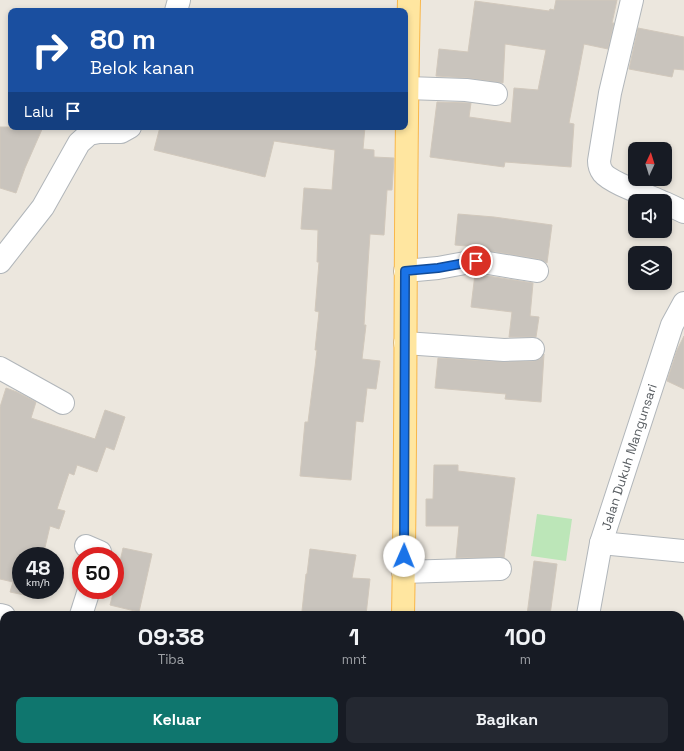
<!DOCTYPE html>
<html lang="id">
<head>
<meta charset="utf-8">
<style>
	:root { --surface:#171b24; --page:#242831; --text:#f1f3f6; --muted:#9ea1a6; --accent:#0f766e }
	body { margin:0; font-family:"Space Grotesk",sans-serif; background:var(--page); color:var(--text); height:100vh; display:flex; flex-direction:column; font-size:15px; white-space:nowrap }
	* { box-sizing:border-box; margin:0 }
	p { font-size:13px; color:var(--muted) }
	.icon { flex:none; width:22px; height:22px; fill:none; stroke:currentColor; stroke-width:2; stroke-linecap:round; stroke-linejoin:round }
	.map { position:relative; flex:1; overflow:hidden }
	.details { position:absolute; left:0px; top:611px; width:684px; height:140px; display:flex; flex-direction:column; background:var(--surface); border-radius:12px 12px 0 0; box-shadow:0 2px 6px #0003 }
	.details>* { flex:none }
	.hud { position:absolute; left:8px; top:8px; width:400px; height:122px; border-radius:8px; box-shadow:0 2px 6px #0003; background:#1a4fa0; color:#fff; overflow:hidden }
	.needle { width:26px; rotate:4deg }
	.fabs { position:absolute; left:628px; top:142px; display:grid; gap:8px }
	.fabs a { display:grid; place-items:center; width:44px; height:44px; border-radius:8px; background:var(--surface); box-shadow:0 2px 6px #0003; font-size:20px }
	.speed { position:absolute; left:12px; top:547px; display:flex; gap:8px; font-size:20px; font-weight:700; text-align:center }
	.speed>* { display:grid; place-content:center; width:52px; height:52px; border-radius:50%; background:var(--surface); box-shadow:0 2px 6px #0003; line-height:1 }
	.speed small { font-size:10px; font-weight:400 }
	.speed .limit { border:6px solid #d22; background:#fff; color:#111 }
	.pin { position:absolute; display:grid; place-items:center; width:34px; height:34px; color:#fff; margin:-17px; border:2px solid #fff; border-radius:50%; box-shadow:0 1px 4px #0007 }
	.me { position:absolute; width:44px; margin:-22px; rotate:1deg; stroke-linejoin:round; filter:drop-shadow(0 0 3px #0008) }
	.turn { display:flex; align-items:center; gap:14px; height:84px; padding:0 16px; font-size:18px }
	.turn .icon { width:52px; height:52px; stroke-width:2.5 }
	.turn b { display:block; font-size:28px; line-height:34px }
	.then { display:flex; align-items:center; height:38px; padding:0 16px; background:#0003; gap:8px; font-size:15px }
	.eta { display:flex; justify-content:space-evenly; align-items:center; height:68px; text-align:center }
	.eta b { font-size:24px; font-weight:700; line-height:28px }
	.action { display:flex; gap:8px; margin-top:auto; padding:8px 16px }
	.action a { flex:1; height:46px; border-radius:8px; background:var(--accent); color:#fff; font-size:16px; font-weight:700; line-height:46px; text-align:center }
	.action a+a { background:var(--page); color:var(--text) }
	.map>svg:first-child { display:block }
	.pitch { fill:#bce6b8 }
	.building { fill:#c9c4bd; stroke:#d1c8bc }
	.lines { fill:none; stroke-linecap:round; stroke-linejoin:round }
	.minor-casing { stroke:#b1b6ba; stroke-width:24 }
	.major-casing { stroke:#f9b74a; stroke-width:24 }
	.minor { stroke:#fff; stroke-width:22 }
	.major { stroke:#ffe6a0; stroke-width:22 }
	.route-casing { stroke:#114b97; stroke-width:10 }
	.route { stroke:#1a73e8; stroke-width:7 }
	.labels { text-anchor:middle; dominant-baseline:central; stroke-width:3.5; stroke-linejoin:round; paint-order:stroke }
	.street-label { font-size:13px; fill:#575c60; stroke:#fff }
</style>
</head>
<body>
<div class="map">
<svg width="684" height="751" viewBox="0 0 684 751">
	<rect width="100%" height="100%" fill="#ece7de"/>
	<polygon class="pitch" points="537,514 572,519 566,561 531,556"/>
	<g class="building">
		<polygon points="556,0 617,0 612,23 614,23 608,49 584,44 569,123 574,124 571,167 505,162 504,167 430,157 437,102 471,103 469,117 511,123 514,88 538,90 546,50 505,44 503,83 468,78 436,76 439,49 468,52 475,1 549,11 550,9 554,10"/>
		<polygon points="638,28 684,37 684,70 674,69 672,77 629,69"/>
		<polygon points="0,127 43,127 25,168 16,193 0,188"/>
		<polygon points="160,127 365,127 363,149 374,150 374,157 394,158 392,190 387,190 384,235 370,234 364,325 366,325 362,359 380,361 376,389 367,388 363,422 356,421 351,480 300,476 305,422 308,422 315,367 317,350 315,350 319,312 315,311 319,262 317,262 318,230 301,229 304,188 332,190 335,150 274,141 265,177 154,150"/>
		<polygon points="458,214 494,217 552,225 547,263 539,259 478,249 478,247 455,245"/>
		<polygon points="475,274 533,283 530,316 539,317 536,337 509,337 512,312 471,307"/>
		<polygon points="684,336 684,389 667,381 677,350"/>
		<polygon points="544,354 541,402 505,399 506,394 435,388 438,358 504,362 534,361 540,359"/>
		<polygon points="6,388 17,392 36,402 31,418 95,439 105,410 125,417 114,450 106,447 97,472 77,465 74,475 69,473 57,509 65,511 59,529 50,526 43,556 21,556 21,590 36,590 34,597 10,592 13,582 0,579 0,407"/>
		<polygon points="434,465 458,465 458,471 515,478 504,558 500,557 456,558 459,526 426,526 426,499 433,499"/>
		<polygon points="123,548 152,554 139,612 110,605 114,590 115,590 115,585"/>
		<polygon points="310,549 356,555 352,578 370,579 366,615 349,615 302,611 306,574 307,574"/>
		<polygon points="534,561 557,564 550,615 527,615"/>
	</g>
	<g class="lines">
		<g class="minor-casing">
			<g id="minor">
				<path d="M632,0l-22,93 -11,68c0,4 1,8 4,12 8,10 44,22 57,28"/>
				<polyline points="176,11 179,0"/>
				<polyline points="407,88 466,90 496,94"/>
				<polyline points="665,203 684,212"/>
				<polyline points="0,262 43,207 79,143 89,134 99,132 121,132 130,127"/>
				<polyline points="405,271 438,268 476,261 537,271"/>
				<polyline points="405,343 504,350 533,349"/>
				<polyline points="0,368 63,403"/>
				<polyline points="601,543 684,551"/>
				<polyline points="86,546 100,552 100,556"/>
				<polyline points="403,572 500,569"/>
				<polyline points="0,615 4,616"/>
				<polyline points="81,615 89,590"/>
				<polyline points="588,615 601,543 672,325 684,303"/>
				<polyline points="648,747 664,751"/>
				<polyline points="25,751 26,747"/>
			</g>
		</g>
		<g class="major-casing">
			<g id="major">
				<path d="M403,615c4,-205 1,-410 6,-615"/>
				<polyline points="385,751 386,747"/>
			</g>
		</g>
		<use href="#minor" class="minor"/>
		<use href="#major" class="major"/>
	</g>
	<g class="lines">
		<g class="route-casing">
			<polyline id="route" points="404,556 405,271 438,268 476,261"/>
		</g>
		<use href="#route" class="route"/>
	</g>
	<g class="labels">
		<g class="street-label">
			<text transform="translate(629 457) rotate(-72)">Jalan Dukuh Mangunsari</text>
		</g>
	</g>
</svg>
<div class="fabs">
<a><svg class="needle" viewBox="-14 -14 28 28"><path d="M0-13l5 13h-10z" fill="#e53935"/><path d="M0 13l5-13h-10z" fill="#9ea1a6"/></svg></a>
<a><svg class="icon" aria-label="sound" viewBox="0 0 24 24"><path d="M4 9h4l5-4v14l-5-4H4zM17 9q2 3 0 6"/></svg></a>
<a><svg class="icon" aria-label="layers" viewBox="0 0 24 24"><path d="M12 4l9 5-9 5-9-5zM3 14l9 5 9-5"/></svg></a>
</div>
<div class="speed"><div>48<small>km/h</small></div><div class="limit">50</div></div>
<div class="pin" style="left:476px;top:261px;background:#d93025"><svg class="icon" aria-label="arrive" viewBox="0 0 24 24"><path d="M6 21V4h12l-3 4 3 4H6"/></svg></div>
<svg class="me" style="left:404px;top:556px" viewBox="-20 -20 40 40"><circle r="19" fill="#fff"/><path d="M0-13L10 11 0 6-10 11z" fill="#1a73e8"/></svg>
<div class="hud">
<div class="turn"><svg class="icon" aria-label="right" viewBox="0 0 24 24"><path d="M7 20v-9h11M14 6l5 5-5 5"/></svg><div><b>80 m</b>Belok kanan</div></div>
<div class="then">Lalu<svg class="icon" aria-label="arrive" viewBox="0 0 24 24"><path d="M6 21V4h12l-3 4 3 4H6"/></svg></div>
</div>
<section class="details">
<div class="eta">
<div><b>09:38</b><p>Tiba</p></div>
<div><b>1</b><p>mnt</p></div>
<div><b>100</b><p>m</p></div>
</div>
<div class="action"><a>Keluar</a><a>Bagikan</a></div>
</section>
</div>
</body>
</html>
